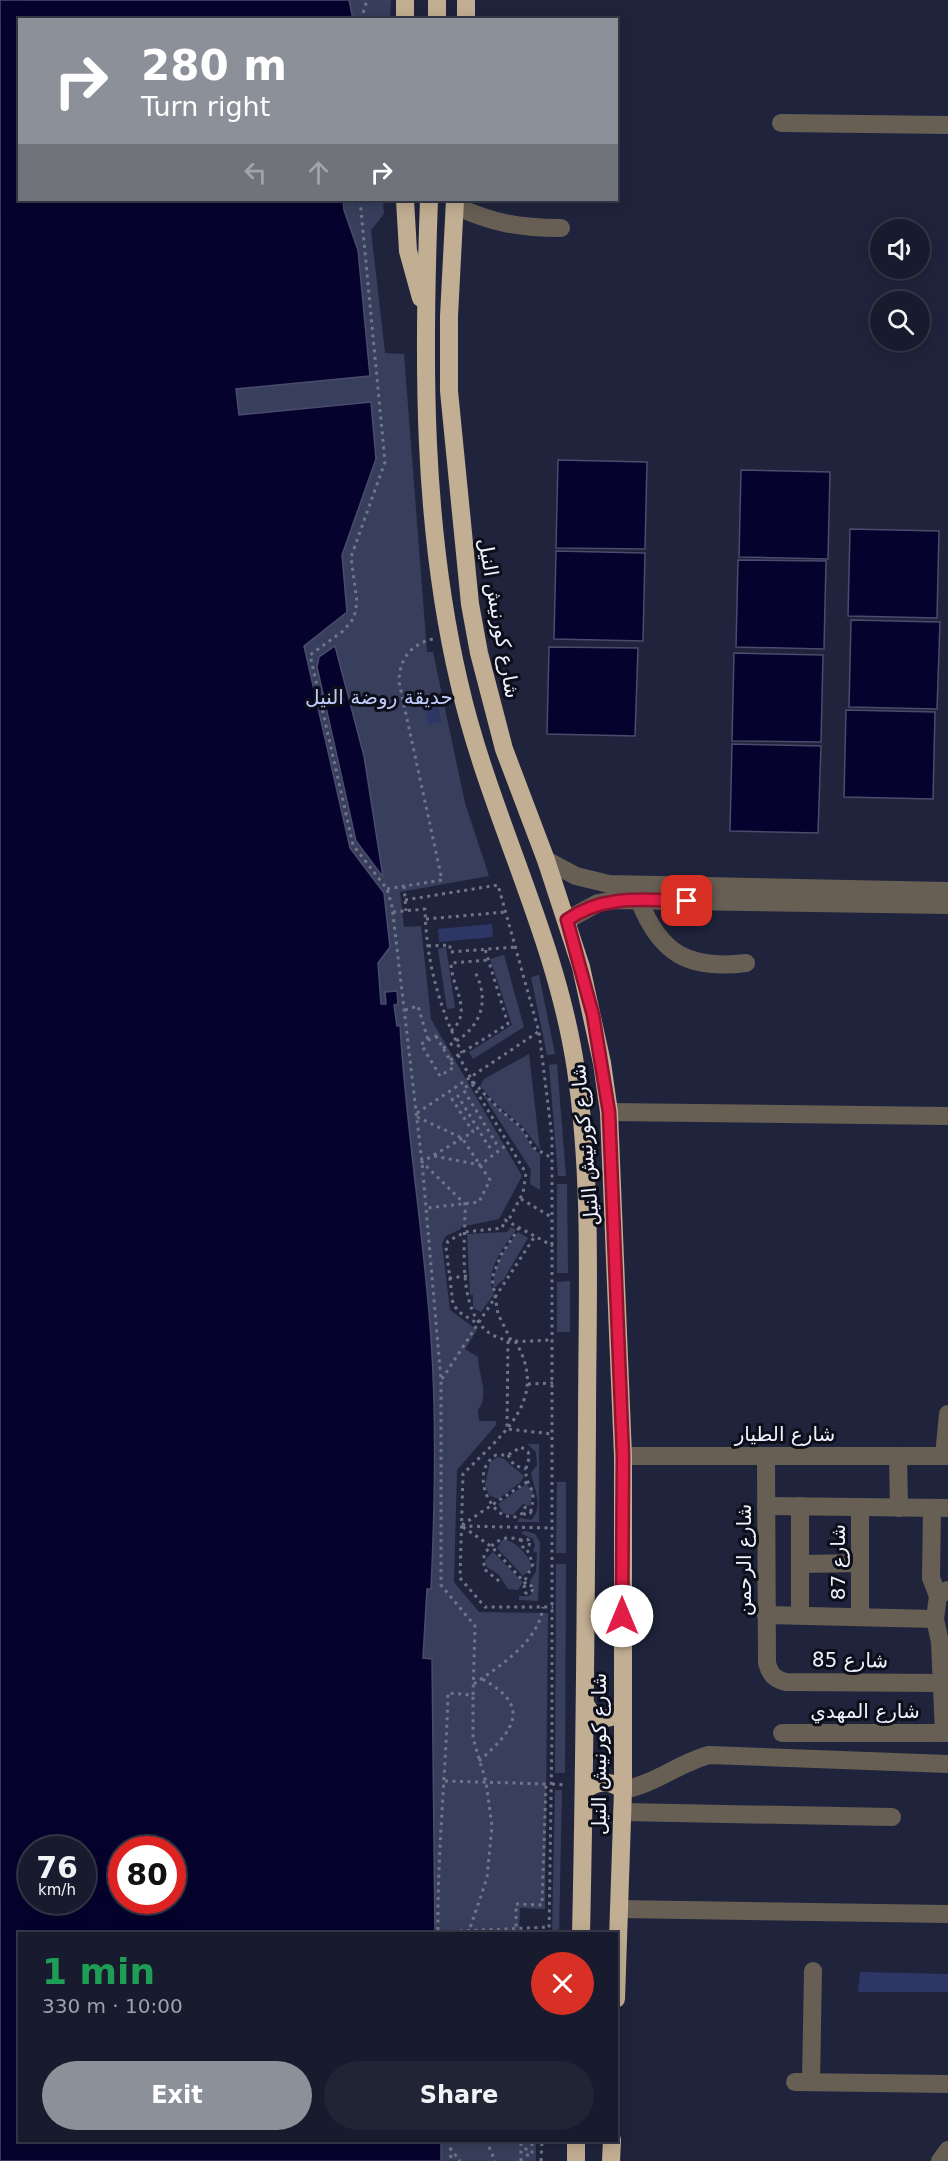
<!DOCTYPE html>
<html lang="en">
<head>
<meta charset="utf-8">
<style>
	:root { --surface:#171b2d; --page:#202435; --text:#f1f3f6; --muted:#9ea1aa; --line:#363949; --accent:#8c9099 }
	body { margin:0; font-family:"DejaVu Sans","Noto Naskh Arabic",sans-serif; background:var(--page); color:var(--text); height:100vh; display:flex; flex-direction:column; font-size:22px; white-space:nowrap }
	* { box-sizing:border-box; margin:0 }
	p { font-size:20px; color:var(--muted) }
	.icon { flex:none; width:33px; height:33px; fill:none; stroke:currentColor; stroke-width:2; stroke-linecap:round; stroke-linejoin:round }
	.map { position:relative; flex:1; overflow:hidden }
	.sheet { position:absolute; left:18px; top:1932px; width:600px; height:210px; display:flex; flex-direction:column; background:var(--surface); border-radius:0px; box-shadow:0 3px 15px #0003,0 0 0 2px var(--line) }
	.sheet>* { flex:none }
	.hud { position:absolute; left:18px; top:18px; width:600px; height:183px; border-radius:0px; box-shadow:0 3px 15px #0003,0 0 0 2px var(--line); background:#8c9099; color:#fff; overflow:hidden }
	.buttons { position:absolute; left:870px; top:219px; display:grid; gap:12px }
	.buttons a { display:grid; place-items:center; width:60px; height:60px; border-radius:50%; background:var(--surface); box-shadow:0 3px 15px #0003,0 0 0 2px var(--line); font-size:30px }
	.speed { position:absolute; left:18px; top:1836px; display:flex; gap:12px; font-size:30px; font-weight:700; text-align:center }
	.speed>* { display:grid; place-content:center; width:78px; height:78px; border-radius:50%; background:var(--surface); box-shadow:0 3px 15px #0003,0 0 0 2px var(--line); line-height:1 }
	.speed small { font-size:15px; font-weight:400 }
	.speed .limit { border:9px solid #d22; background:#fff; color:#111 }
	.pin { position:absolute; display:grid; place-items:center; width:51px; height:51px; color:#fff; margin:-26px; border-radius:12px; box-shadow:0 3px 9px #0006 }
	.me { position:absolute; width:66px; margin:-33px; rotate:0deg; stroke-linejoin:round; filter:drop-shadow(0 0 4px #0008) }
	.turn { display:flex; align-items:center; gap:21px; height:126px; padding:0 24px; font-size:27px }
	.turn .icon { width:78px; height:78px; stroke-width:2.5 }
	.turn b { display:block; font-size:42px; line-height:51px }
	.lanes { display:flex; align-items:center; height:57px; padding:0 24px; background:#0003; justify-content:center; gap:30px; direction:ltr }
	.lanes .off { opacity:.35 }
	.round { display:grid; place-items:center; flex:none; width:63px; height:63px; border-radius:32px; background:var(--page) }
	.summary { display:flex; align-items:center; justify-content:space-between; height:102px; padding:0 24px }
	h1 { font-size:36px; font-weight:600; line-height:45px; color:#1e9e55 }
	.primary-button { display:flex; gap:12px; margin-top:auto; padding:12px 24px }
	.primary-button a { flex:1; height:69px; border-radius:36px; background:var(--accent); color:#fff; font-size:24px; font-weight:600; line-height:69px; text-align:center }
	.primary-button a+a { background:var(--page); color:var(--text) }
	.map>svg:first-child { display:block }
	.green { fill:#383f5c }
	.water { fill:#05032d; stroke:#4b4b6c; stroke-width:1.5; fill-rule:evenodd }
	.building { fill:#2e3665 }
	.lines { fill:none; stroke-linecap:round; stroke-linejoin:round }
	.path { stroke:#717589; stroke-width:3; stroke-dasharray:3 4.5; stroke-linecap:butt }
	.minor { stroke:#675f54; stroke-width:18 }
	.highway { stroke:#c2ae92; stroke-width:18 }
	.route-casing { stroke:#92132f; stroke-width:15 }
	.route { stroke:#e11d48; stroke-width:10 }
	.labels { text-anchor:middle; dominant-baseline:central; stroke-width:6; stroke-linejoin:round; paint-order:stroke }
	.street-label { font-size:20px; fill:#eef2ff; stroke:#0c0e19 }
	.park-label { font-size:20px; fill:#c0cbfb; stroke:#0c0e19 }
</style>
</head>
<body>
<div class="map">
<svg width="948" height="2161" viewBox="0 0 948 2161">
	<rect width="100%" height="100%" fill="#1f243c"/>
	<g class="green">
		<polygon points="349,0 391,0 390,19 353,19"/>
		<path d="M343,200h40l1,14 -13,16 14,123 19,1 23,298h6l32,151 24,73 -89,16 4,35 17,-1 10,93 91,157 -23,43 -38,8v2l-15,7 -4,8 8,66 27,20 -12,19 13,8c0,17 12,37 0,53l1,11h17v4l-39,45 -3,112 25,30 69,1 -3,296 -25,-1 -1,25h5h-89l-3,-274h-9l4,-71h4c4,-83 6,-166 0,-250 -7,-104 -25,-207 -31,-312h-3l-3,-22 -13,1 -3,-42 12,-16 -6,-54 -34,-45 -46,-202 43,-34 -5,-57 34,-96 -5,-56 -133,12 -2,-26 134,-13 -12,-126 -14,-40z"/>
		<polygon points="446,947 455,1008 447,1009 438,949"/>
		<polygon points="504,955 524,1027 473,1059 469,1052 512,1025 490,959"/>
		<polygon points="539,975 555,1054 547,1055 531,977"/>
		<polygon points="529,1054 540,1150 523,1127 496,1104 480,1086 484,1079"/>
		<polygon points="557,1064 566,1176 558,1176 549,1065"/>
		<polygon points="481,1092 522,1129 533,1149 540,1154 540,1190 530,1184 531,1170"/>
		<polygon points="557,1184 567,1184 568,1273 557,1273"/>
		<path d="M511,1227l5,3c-12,17 -33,42 -22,64l-13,18 -8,-4v-13h-3l-3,-61 40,-2z"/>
		<path d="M518,1232l10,6 -24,41 -11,10c0,-22 11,-41 25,-57z"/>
		<polygon points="570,1281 570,1332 557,1332 557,1282"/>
		<path d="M527,1444h12v78h-22l3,-4 11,2c14,-12 2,-34 0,-47l6,-8 -1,-13z"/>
		<polygon points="498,1457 504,1459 524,1476 521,1482 498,1499 489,1495 485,1485 490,1462"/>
		<polygon points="557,1482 566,1482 566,1553 556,1553"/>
		<polygon points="526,1484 533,1491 530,1506 523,1504 513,1515 503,1513 498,1504"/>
		<polygon points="526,1531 535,1534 540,1542 538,1601 519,1600 519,1596 529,1596 534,1591 530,1581 536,1571 537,1553 533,1551 535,1545 533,1539 522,1534 522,1532"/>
		<path d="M503,1539c11,1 28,18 29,29l-9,8 -26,-28z"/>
		<polygon points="493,1552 523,1582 518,1590 508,1589 499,1575 487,1567 485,1560"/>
		<polygon points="556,1564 566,1564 565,1773 555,1773"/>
		<polygon points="555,1790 562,1790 559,1934 552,1933"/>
		<rect x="441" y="2141" width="95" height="20"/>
	</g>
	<g class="water">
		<path d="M0,0h349l4,19 -333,1v180h323l1,10 14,40 12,126 -134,13 3,26 132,-13 5,57 -34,96 5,57 -43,34 46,202 34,45 6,54 -12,16 3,41h5l-1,-12 12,-1 1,13 -4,1 3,21 3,-1c6,105 24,209 31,313 6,84 4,167 0,251h-4l-4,69 9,1 3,274 -415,1v206h421v21h-441zM32,1850h50v50h-50zM122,1850h50v50h-50z"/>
		<polygon points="558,460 647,462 645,549 556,548"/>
		<polygon points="741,470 830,472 828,559 739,557"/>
		<polygon points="850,529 939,531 937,618 848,616"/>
		<polygon points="556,551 645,553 643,641 554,639"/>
		<polygon points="738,560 826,561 824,649 736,647"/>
		<polygon points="851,620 940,622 937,709 849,707"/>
		<polygon points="335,646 364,756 383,877 356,841 317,667 319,657"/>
		<polygon points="549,647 638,648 635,736 547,734"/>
		<polygon points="734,653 823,655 821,742 732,741"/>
		<polygon points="846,710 935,712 933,799 844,797"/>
		<polygon points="732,744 821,746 818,833 730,831"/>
	</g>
	<g class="building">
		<polygon points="435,694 441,722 428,725 423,697"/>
		<polygon points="492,924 493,937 439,942 438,929"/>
		<polygon points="860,1972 948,1974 948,1992 858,1992"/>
	</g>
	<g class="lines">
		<g class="path">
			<polyline points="361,20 367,0"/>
			<path d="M360,200l25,262 -34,95 6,45 -3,16 -11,13 -33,24 43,190 34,44 5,17 30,256 19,218v205l34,41 -2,69 -25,-2c-2,80 -11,160 -10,241"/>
			<polyline points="404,886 406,911"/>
			<path d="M387,889l55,-9 -43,-198c0,-23 12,-38 34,-43"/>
			<polyline points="405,900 498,885 539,1032 552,1137 552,1733 549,1934"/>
			<path d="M393,912l32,-3c1,51 14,99 37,144"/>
			<polyline points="426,919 506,912"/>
			<polyline points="428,946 450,945 450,952 516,947"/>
			<polyline points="405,1010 418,1006 428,1040"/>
			<path d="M451,1031c23,-20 0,-44 0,-68l38,-3"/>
			<polygon points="436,1036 454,1067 440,1076 421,1044"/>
			<path d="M443,1048c33,-14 50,-42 32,-76"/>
			<path d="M458,1055l15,27 -10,7 33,54 -7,4 -31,-51 -6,3 21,33 -51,30 43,42c1,41 -13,126 42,136 14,3 31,0 46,0"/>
			<polyline points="450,1060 508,1024 485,949"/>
			<polyline points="473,1082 500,1110 521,1127 534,1148 552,1158"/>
			<polyline points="472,1084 526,1173 523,1193 508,1221"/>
			<polyline points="417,1113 538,1032"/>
			<polyline points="417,1117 462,1138 490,1180 479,1202 427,1208"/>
			<polyline points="434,1156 480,1165 509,1143"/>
			<polyline points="521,1199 553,1218"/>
			<polyline points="449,1278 467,1276"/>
			<polyline points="475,1322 459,1312 453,1304 446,1247 448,1241 465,1232 502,1228 505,1220 553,1246"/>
			<polyline points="511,1340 498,1314 492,1278 501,1255 519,1228"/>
			<polyline points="508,1341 507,1429 552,1434"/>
			<path d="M515,1341c36,59 -14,94 -52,133l-3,104 25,29h68"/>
			<polyline points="442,1379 535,1236"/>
			<polyline points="528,1384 553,1383"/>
			<polyline points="508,1455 514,1465 526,1469"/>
			<circle cx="527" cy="1511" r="4"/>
			<path d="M523,1513l-8,4 -10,-1c-21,-11 -32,-47 -9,-61h12l13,-8 7,5c3,8 -2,11 -2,19 -1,17 12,15 5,39"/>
			<polyline points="462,1525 528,1481"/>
			<polyline points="462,1526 553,1528"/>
			<polyline points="463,1527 492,1547 527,1585"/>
			<circle cx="525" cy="1543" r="4.5"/>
			<polyline points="525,1580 533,1564 526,1547"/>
			<path d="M499,1581l-15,-12v-15c11,-13 20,-20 37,-14"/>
			<circle cx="528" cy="1589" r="4.5"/>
			<path d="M474,1684c26,-18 65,-43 69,-77"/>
			<path d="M479,1761c33,-29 55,-54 3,-82"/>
			<polyline points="445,1781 546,1784"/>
			<polyline points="552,1784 567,1785"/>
			<polyline points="437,1932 549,1927"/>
			<polyline points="468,1934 487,1878 492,1826 486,1782 473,1738 473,1696"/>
			<polyline points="516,1934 516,1904 542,1905 546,1784"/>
			<polyline points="450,2140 451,2161"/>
			<polyline points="486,2140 495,2161"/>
			<polyline points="526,2140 526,2155 532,2155 532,2140"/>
			<polyline points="450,2148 460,2161"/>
			<polyline points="521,2161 521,2140"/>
			<polyline points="541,2161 542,2140"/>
		</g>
		<g class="minor">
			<polyline points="781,123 948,125"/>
			<path d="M455,206c38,17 64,22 106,22"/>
			<polyline points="546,860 576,876 609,884 948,891"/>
			<path d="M639,900c21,54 50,70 107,63"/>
			<polyline points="567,920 598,903 615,900 948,905"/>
			<polyline points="609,1112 948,1116"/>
			<polyline points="623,1456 948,1456"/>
			<path d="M766,1456l1,207c3,11 7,16 19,19l156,1"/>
			<polyline points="898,1456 899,1508"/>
			<polyline points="944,1456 948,1414"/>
			<polyline points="766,1506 948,1508"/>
			<polyline points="800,1506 800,1615"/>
			<polyline points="932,1508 931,1578 938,1596"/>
			<polyline points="800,1564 860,1563"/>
			<polyline points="766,1615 935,1619"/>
			<polyline points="860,1617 860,1507"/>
			<polyline points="782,1733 948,1733"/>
			<polyline points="944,1733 940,1642 935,1619 938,1596 948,1590"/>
			<path d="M623,1790c32,-6 56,-27 86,-35l239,9"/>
			<polyline points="622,1812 892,1817"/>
			<polyline points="619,1909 948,1914"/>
			<polyline points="795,2082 948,2084"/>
			<polyline points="811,2082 813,1971"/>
			<polyline points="940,2161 948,2150"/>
		</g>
		<g class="highway">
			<polyline points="405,20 405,0"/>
			<polyline points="437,20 437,0"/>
			<polyline points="466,20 466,0"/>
			<polyline points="405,200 408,251 421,298"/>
			<path d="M429,200c-6,160 -7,324 30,482 30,133 97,252 117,388 17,115 11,235 11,352 -1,171 -2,341 -6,512"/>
			<polyline points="455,200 449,316 449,391 470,604 479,653 504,749 546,860 581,967 602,1063 609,1112 623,1456 623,1790 616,1999"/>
			<path d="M586,1705c8,17 25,18 36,2"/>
			<path d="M584,1791c13,-11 26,-11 39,-1"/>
			<polyline points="576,2161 576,2140"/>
			<polyline points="611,2161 612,2140"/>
		</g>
	</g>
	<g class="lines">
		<g class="route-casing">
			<path id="route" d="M622,1616l1,-160 -14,-344 -16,-97 -26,-95c37,-26 77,-20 120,-19"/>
		</g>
		<use href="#route" class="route"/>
	</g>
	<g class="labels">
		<g class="street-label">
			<text transform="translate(499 618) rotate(80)">شارع كورنيش النيل</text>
			<text transform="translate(585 1145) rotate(-95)">شارع كورنيش النيل</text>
			<text x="785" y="1434">شارع الطيار</text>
			<text transform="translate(744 1560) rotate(-90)">شارع الرحمن</text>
			<text transform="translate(838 1562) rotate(-90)">شارع 87</text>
			<text transform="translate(850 1660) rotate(1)">شارع 85</text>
			<text x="865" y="1711">شارع المهدي</text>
			<text transform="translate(599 1754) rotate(-90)">شارع كورنيش النيل</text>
		</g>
		<g class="park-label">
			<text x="379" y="697">حديقة روضة النيل</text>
		</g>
	</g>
</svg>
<div class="buttons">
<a><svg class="icon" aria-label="sound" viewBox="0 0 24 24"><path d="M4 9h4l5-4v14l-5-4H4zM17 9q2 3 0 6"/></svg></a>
<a><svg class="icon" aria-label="search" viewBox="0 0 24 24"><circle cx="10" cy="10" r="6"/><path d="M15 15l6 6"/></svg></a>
</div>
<div class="speed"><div>76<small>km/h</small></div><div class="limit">80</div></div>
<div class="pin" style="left:687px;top:901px;background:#d93025"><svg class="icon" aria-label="arrive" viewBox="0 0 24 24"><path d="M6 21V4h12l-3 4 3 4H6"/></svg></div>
<svg class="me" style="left:622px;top:1616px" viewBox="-20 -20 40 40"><circle r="19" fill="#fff"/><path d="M0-13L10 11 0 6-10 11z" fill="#e11d48"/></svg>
<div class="hud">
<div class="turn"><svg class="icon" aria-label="right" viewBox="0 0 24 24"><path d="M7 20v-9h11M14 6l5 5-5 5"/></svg><div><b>280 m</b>Turn right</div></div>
<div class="lanes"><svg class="icon off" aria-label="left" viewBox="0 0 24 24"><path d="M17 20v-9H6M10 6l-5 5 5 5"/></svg><svg class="icon off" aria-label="ahead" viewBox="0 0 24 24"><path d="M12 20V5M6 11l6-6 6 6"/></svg><svg class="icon" aria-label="right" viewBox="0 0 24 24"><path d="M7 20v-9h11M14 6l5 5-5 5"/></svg></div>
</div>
<section class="sheet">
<div class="summary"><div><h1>1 min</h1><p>330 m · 10:00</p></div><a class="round" style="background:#d93025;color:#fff"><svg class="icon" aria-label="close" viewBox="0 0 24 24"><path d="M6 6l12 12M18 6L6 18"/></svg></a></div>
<div class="primary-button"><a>Exit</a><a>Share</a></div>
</section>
</div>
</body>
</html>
